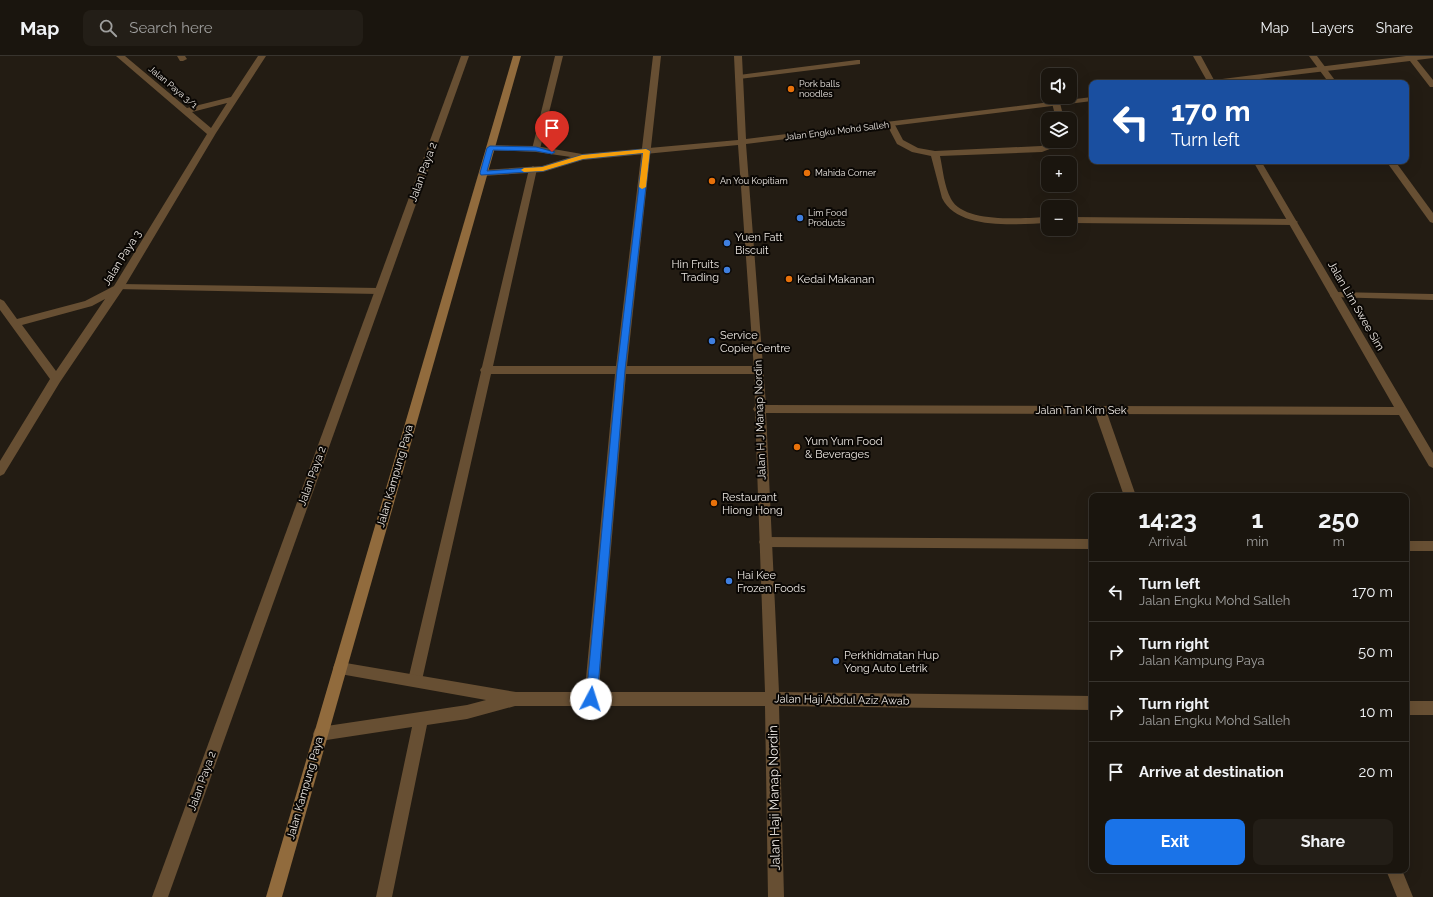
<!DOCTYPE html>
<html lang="en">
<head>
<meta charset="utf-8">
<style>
	:root { --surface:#1a150e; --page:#231e17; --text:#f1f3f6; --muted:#9f9f9e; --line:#38342e; --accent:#1a73e8 }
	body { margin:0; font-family:Raleway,sans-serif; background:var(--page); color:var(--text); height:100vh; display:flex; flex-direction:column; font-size:15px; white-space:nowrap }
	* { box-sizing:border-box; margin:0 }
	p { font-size:13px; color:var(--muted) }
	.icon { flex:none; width:22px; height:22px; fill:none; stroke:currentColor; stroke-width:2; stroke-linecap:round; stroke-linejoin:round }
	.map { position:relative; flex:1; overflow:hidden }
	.panel { position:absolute; left:1089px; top:437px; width:320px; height:380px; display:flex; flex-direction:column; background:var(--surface); border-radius:8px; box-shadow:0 4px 16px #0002,0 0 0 1px var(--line) }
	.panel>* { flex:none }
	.hud { position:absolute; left:1089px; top:24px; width:320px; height:84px; border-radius:8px; box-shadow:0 4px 16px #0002,0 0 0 1px var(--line); background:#1a4fa0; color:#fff; overflow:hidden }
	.buttons { position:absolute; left:1041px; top:12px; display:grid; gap:8px }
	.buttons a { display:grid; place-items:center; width:36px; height:36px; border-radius:8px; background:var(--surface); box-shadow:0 4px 16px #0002,0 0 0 1px var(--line); font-size:20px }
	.pin { position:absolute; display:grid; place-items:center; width:34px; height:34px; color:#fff; margin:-41px -17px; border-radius:50% 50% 50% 0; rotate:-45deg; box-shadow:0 0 4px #0007 }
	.pin .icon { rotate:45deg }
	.me { position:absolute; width:44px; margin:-22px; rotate:5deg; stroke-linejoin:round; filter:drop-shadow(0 0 3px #0008) }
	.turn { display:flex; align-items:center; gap:14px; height:84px; padding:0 16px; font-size:18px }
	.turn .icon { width:52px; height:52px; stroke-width:2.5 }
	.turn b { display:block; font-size:28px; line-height:34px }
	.eta { display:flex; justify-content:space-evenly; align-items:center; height:68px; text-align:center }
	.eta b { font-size:24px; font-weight:700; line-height:28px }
	.primary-button { display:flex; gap:8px; margin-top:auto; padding:8px 16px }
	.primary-button a { flex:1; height:46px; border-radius:8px; background:var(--accent); color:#fff; font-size:16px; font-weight:700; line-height:46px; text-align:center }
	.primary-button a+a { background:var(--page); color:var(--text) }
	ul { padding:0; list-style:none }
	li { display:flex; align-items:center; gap:12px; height:60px; padding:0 16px; border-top:1px solid var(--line) }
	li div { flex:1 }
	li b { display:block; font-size:15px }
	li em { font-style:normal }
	header { display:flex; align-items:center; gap:24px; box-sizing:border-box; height:56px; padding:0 20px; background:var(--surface); border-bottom:1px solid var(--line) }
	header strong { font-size:19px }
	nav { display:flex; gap:22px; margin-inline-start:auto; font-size:14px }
	.search { width:280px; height:36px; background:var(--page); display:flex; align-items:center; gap:10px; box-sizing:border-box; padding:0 14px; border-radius:8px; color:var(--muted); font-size:15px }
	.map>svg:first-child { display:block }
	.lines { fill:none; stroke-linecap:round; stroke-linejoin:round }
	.lane { fill:#674f33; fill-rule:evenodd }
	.street { fill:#674f33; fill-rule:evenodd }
	.secondary { fill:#916b3d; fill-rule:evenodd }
	.route { fill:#1a73e8; stroke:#114b97 }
	.slow { fill:#f59e0b }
	.food-dot { fill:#e8710a; stroke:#0a0704; stroke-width:1.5 }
	.shop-dot { fill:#3f7fe0; stroke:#0a0704; stroke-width:1.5 }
	.labels { text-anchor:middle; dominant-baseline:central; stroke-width:4; stroke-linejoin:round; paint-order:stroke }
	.far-poi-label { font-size:9px; fill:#ece7e2; stroke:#0a0704; text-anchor:start }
	.far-street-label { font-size:9px; fill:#ece7e2; stroke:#0a0704 }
	.street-label { font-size:11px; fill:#ece7e2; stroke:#0a0704 }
	.poi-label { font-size:11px; fill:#ece7e2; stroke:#0a0704; text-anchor:start }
	.near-street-label { font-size:13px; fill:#ece7e2; stroke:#0a0704 }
</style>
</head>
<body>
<header>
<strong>Map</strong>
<div class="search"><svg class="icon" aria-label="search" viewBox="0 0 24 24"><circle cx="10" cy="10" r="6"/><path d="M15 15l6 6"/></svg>Search here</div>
<nav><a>Map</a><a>Layers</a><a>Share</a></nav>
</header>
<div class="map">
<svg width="1433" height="841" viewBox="0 0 1433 841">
	<rect width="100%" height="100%" fill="#231c13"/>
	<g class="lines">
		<g class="lane">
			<polygon points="177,0 185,0 187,3 183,5 180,5"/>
			<polygon points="555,0 563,0 540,93 536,96 532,93"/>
			<polygon points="653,0 661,0 627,310 759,310 763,311 764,314 763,317 759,318 626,318 598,643 596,648 591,650 586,648 584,643 615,318 491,318 422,624 420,629 415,631 410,629 408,624 481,316 480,314 482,311 529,113 533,110 537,113 493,310 616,310"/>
			<polygon points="1309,0 1317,0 1337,27 1329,27"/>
			<polygon points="857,4 860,4 860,8 739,23 735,21 739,19"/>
			<polygon points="1053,45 1059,45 1060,47 1064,63 1056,63 1052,47"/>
			<path d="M891,66l3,1 9,17 15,8 17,3 106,-5 10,-5h8l-4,6 -13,5 -102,4c3,14 4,30 11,43 13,25 73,19 97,18v6c-30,1 -90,8 -106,-25l-11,-42 -19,-4 -15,-8 -10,-19z"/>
			<polygon points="1386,105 1395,105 1433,157 1433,167 1430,166"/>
			<polygon points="1070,161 1293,163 1298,166 1293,169 1070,167"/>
			<polygon points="119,228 379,232 384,235 379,238 115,233 114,231 115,229"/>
			<polygon points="1335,236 1433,238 1433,244 1331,241 1330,239"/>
			<polygon points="1100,350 1104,351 1106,354 1136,440 1124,440 1094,354 1096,351"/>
			<polygon points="765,481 1092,483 1092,493 765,491 761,490 759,486 761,482"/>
			<rect x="1406" y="485" width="27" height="10"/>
			<polygon points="1386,814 1402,814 1413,841 1397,841"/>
		</g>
		<g class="street">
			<path d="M116,0h9l62,52 44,-11 27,-41h8l-50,77 -93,156 -63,93 -56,92 -4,2v-15l50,-82 -50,-69v-11l4,2 13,18 68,-18 29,-15 93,-152zM227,47l-16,25 -19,-16zM105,243l-49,72 -34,-46 70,-19z"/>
			<polygon points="461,0 469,0 168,841 152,841"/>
			<polygon points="734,0 742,0 746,83 1092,41 1092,45 746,88 766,349 1394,351 1253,105 1261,105 1433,397 1433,412 1429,410 1399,359 766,357 779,636 1092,640 1092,654 779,650 784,841 768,841 765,650 515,650 467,663 427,669 392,841 376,841 412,671 320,685 315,683 313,678 315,673 320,671 467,649 486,644 340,618 335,617 333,612 335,607 340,606 516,636 765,636 755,356 753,353 755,350 754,314 738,89 583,104 543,116 483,120 479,117 483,114 542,110 571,101 536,96 487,94 486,92 490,89 536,90 582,98 738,84"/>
			<polygon points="1193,0 1201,0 1214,24 1406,0 1433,0 1433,2 1417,4 1433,24 1433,31 1430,31 1410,5 1226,27 1202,27 1207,25"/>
			<rect x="1406" y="645" width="27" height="14"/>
		</g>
		<polygon class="secondary" points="513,0 521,0 282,841 266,841"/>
	</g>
	<polygon class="route" points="490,90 536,91 555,96 552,98 536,95 493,94 487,115 542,111 582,99 646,93 650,95 625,314 597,643 595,647 591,649 587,647 586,643 617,314 643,97 583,103 543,115 481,119 480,117 487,92"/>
	<polygon class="slow" points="646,93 650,95 646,131 642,133 639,131 643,97 583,103 543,115 524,116 521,114 524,112 542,111 582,99"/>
	<g class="food-dot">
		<circle cx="791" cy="33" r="4"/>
		<circle cx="807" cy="117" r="4"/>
		<circle cx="712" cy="125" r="4"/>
		<circle cx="789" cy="223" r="4"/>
		<circle cx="797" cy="391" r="4"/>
		<circle cx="714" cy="447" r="4"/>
	</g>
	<g class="shop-dot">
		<circle cx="800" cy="162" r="4"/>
		<circle cx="727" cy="187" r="4"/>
		<circle cx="727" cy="214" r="4"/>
		<circle cx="712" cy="285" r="4"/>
		<circle cx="729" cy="525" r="4"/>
		<circle cx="836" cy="605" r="4"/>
	</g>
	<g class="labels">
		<g class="far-poi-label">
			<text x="799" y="28">Pork balls<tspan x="799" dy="10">noodles</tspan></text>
			<text x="815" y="117">Mahida Corner</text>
			<text x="720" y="125">An You Kopitiam</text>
			<text x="808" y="157">Lim Food<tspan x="808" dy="10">Products</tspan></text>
		</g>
		<g class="far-street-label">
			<text transform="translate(173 31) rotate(40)">Jalan Paya 3/1</text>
			<text transform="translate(837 75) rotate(-7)">Jalan Engku Mohd Salleh</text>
		</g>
		<g class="street-label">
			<text transform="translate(423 116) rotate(-70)">Jalan Paya 2</text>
			<text transform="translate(122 202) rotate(-58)">Jalan Paya 3</text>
			<text transform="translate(1356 250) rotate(60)">Jalan Lim Swee Sim</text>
			<text x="1081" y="354">Jalan Tan Kim Sek</text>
			<text transform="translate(760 364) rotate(-92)">Jalan H J Manap Nordin</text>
			<text transform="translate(312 420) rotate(-70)">Jalan Paya 2</text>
			<text transform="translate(395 420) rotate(-74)">Jalan Kampung Paya</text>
			<text transform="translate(842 644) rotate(1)">Jalan Haji Abdul Aziz Awab</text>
			<text transform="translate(202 725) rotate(-70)">Jalan Paya 2</text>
			<text transform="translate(305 732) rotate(-74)">Jalan Kampung Paya</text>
		</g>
		<g class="poi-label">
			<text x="735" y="181">Yuen Fatt<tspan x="735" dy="13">Biscuit</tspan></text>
			<text x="719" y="208" text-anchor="end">Hin Fruits<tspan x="719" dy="13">Trading</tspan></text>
			<text x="797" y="223">Kedai Makanan</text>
			<text x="720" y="279">Service<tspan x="720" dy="13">Copier Centre</tspan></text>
			<text x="805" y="385">Yum Yum Food<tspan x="805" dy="13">&amp; Beverages</tspan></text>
			<text x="722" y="441">Restaurant<tspan x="722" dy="13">Hiong Hong</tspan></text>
			<text x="737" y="519">Hai Kee<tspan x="737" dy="13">Frozen Foods</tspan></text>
			<text x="844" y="599">Perkhidmatan Hup<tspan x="844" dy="13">Yong Auto Letrik</tspan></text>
		</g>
		<g class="near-street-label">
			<text transform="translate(774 742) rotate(-91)">Jalan Haji Manap Nordin</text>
		</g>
	</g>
</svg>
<div class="buttons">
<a><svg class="icon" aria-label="sound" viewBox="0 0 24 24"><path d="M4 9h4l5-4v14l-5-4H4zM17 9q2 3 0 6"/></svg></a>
<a><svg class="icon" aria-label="layers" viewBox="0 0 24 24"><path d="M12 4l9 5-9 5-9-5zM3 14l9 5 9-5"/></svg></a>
<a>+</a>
<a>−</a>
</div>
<div class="pin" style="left:552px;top:96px;background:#d93025"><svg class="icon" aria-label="arrive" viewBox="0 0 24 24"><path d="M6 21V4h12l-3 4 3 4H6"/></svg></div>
<svg class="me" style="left:591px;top:643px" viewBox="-20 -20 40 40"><circle r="19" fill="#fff"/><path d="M0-13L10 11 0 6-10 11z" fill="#1a73e8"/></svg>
<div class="hud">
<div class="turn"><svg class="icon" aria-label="left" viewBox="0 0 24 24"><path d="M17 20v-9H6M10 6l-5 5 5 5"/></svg><div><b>170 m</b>Turn left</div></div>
</div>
<section class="panel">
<div class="eta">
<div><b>14:23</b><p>Arrival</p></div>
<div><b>1</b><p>min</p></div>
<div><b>250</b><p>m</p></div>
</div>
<ul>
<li><svg class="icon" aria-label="left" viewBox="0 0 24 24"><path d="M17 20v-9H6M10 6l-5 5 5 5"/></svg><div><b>Turn left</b><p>Jalan Engku Mohd Salleh</p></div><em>170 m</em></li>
<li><svg class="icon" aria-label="right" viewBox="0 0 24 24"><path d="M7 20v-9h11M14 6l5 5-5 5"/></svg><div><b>Turn right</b><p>Jalan Kampung Paya</p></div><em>50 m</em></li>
<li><svg class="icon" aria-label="right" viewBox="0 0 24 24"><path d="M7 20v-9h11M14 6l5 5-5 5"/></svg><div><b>Turn right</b><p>Jalan Engku Mohd Salleh</p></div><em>10 m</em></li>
<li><svg class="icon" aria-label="arrive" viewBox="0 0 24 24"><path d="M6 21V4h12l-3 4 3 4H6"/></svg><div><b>Arrive at destination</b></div><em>20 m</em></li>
</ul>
<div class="primary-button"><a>Exit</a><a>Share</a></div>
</section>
</div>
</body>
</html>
